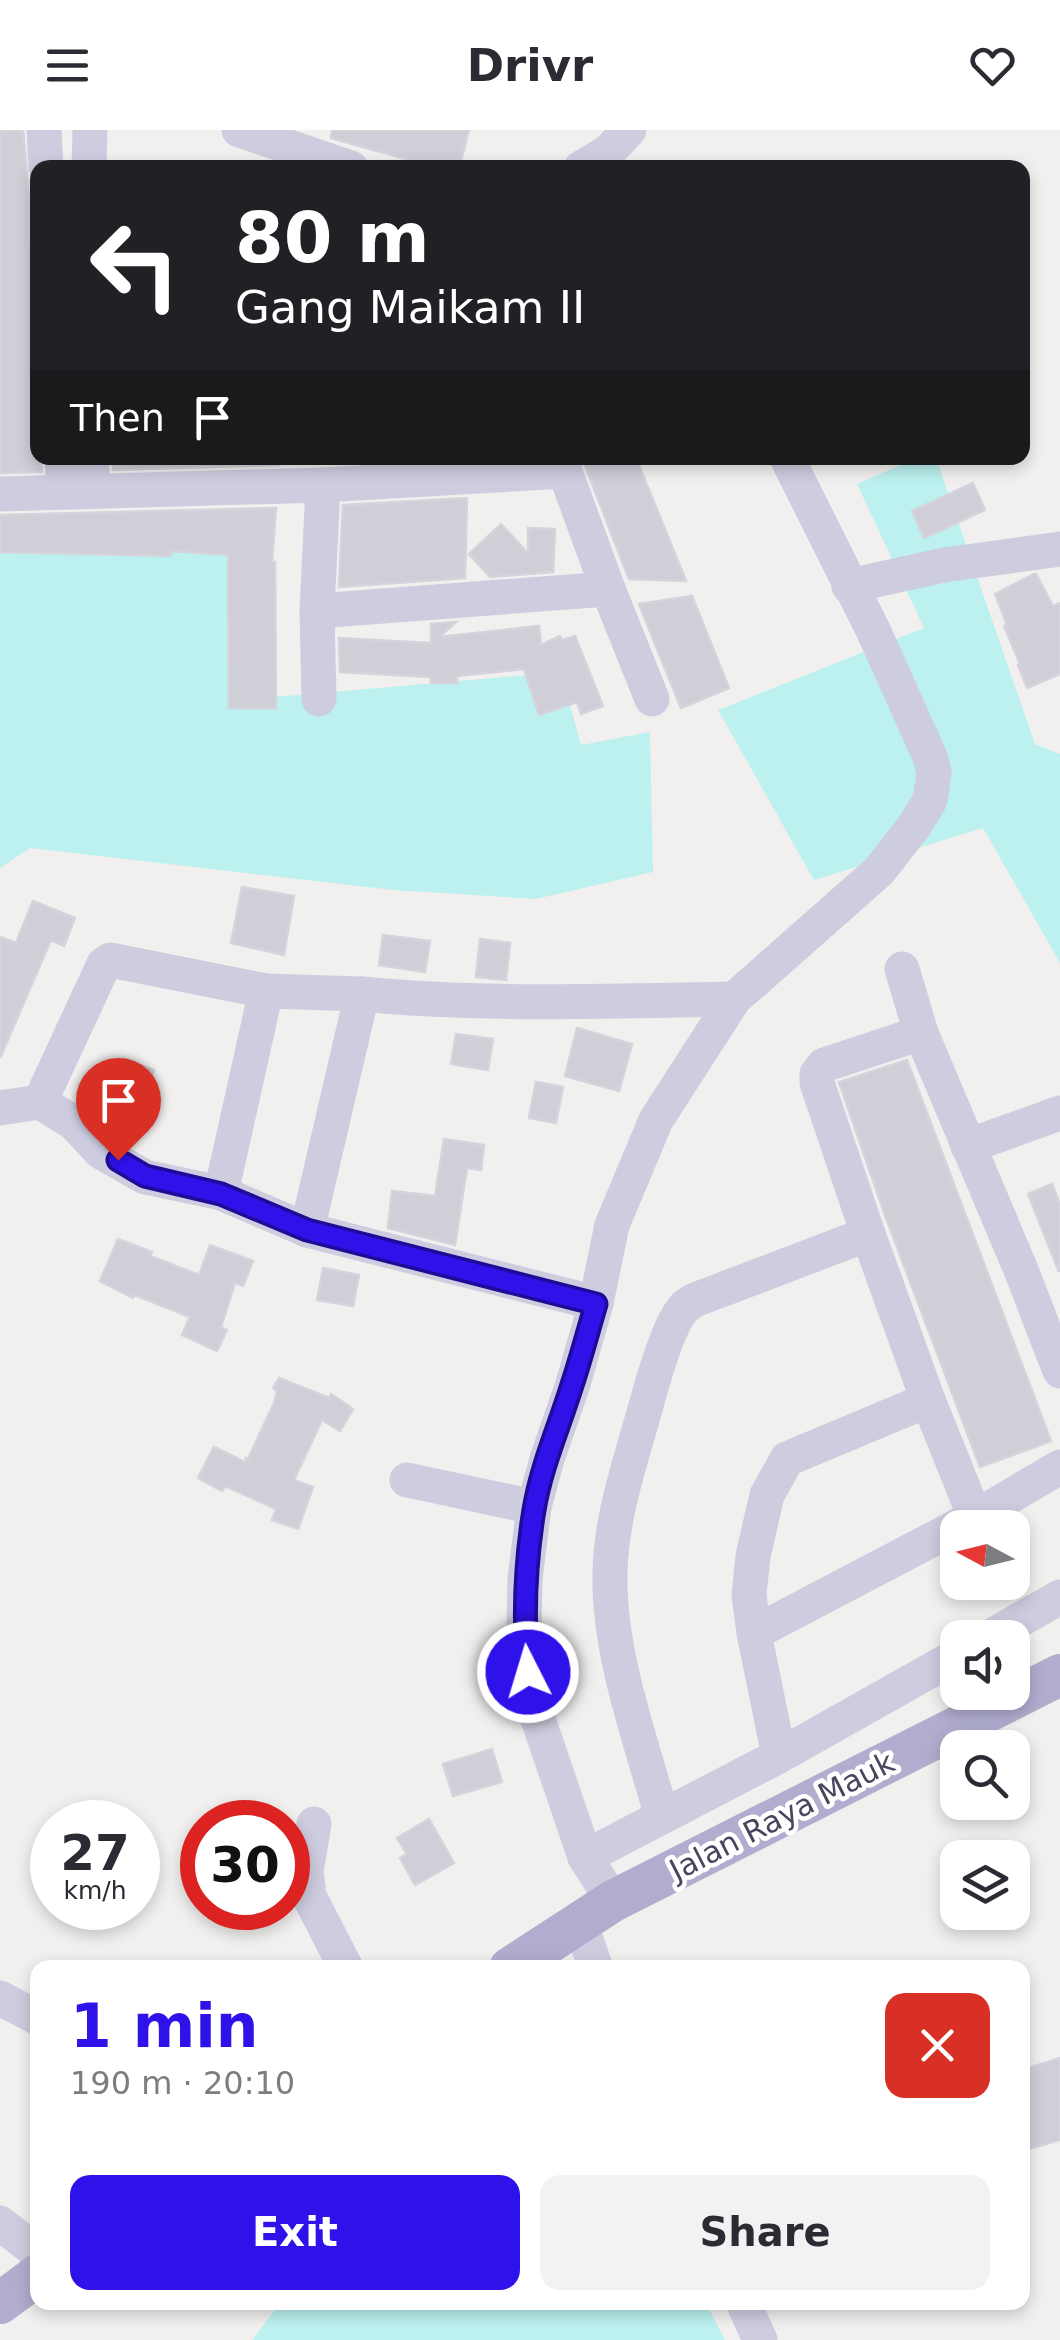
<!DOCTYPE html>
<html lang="en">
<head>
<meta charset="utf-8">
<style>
	:root { --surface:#fff; --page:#f2f2f3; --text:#2b2b33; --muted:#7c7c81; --accent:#2f11e9 }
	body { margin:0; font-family:"DejaVu Sans",sans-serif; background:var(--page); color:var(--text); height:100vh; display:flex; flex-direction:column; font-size:38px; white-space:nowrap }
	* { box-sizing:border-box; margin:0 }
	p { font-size:32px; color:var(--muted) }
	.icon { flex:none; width:55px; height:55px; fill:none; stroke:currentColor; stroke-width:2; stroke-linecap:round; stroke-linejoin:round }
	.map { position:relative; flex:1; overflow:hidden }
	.sheet { position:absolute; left:30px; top:1830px; width:1000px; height:350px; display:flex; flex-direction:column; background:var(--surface); border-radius:20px; box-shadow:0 5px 15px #0003 }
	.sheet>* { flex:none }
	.hud { position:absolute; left:30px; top:30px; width:1000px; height:305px; border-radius:20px; box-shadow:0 5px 15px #0003; background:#202124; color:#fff; overflow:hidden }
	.needle { width:65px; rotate:277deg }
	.buttons { position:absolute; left:940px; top:1380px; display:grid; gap:20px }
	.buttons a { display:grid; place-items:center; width:90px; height:90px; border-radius:20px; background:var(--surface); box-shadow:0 5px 15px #0003; font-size:50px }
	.speed { position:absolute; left:30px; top:1670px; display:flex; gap:20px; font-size:50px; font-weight:700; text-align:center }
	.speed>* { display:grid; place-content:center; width:130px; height:130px; border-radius:50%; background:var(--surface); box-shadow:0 5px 15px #0003; line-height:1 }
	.speed small { font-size:25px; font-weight:400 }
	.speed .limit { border:15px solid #d22; background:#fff; color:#111 }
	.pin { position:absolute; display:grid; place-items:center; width:85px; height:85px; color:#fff; margin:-102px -42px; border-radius:50% 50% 50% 0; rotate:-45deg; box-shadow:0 0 10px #0007 }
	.pin .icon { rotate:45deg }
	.me { position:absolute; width:110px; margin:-55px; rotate:355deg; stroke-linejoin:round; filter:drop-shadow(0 0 8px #0008) }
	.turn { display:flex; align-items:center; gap:35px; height:210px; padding:0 40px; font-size:45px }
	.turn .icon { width:130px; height:130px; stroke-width:2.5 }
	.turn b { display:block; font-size:70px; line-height:85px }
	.then { display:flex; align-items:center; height:95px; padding:0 40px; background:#0003; gap:20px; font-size:38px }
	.round { display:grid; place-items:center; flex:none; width:105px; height:105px; border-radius:20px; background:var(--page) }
	.summary { display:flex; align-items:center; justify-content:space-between; height:170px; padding:0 40px }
	h1 { font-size:60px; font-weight:700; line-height:75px; color:var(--accent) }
	.action { display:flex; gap:20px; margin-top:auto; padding:20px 40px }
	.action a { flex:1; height:115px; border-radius:20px; background:var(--accent); color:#fff; font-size:40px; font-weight:700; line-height:115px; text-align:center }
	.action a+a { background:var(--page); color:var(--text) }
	header { display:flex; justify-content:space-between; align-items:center; height:130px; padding:0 40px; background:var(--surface); font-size:45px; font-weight:700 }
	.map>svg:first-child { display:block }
	.green { fill:#bcf1ef }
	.building { fill:#d0ced7; stroke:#d5d3db; stroke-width:2.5 }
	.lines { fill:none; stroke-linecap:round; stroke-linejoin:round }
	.minor { stroke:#cecde0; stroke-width:35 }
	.major { stroke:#b0adcf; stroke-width:42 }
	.route-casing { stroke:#1f0b97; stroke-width:25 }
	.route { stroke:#2f11e9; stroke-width:18 }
	.labels { text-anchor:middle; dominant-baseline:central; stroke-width:9; stroke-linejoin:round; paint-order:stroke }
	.street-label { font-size:30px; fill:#47465d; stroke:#fff }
</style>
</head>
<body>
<header><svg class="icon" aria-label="menu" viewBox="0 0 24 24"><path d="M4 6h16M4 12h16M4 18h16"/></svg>Drivr<svg class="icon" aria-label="heart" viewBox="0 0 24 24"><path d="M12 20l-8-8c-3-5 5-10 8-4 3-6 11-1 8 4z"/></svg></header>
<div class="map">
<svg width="1060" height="2210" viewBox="0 0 1060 2210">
	<rect width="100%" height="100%" fill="#f2f0ef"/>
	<g class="green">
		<polygon points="917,328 936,328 1035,614 1060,624 1060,833 983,698 814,750 718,580 924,498 857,354"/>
		<polygon points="235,405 252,569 561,542 581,615 650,602 653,742 536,769 393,760 30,718 0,738 0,408"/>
		<polygon points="281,2172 706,2173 725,2210 252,2210"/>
	</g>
	<g class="building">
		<polygon points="0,0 23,0 29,67 32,161 38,238 38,328 41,328 42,342 0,343"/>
		<polygon points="332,0 469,0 459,38 438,38 331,8"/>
		<polygon points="113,328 279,328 279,335 113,340"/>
		<polygon points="582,328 636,328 686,451 629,449"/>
		<polygon points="973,353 985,380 924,408 912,381"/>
		<polygon points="467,368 465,448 339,457 343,375"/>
		<polygon points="276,378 272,432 275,432 276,578 229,578 228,425 171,421 171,426 0,422 0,385"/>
		<polygon points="501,394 528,423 528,398 555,399 553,442 490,447 469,424"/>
		<polygon points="1034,444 1036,444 1053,476 1060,473 1060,544 1027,558 1018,535 1020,534 1004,496 1007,495 995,464"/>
		<polygon points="692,466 729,558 681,578 639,474"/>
		<polygon points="456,492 439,507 539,496 541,515 560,506 562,510 575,506 603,576 581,584 577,572 539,585 524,539 457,546 457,553 431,553 431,547 340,542 339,508 431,513 431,494"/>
		<polygon points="242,757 294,766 284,825 231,813"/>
		<polygon points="33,771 75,788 64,816 51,810 0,928 0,807 16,813"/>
		<polygon points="383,805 430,811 425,842 379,835"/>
		<polygon points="480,809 510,813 506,850 476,847"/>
		<polygon points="577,898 632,914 619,961 565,946"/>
		<polygon points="456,904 493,909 488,940 451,934"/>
		<polygon points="124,929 154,940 138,986 108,975"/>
		<polygon points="907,930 1051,1311 980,1337 886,1088 839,952"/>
		<polygon points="536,952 563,957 556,993 529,988"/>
		<polygon points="444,1009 484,1015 481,1040 467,1038 455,1115 388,1098 392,1061 435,1066"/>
		<polygon points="1052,1054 1060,1075 1059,1142 1028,1064"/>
		<polygon points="118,1109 152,1122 150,1126 199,1145 210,1115 253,1131 243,1156 235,1153 221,1197 227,1200 217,1221 182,1205 190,1187 135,1165 133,1168 100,1151"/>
		<polygon points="323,1138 359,1145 353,1176 317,1170"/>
		<polygon points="279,1248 329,1268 331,1264 353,1279 340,1301 322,1290 294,1350 313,1357 298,1399 272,1390 276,1379 225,1356 222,1361 198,1348 214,1317 245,1332 246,1328 248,1329 274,1273 277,1261 273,1258"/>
		<polygon points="492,1619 502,1652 453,1666 443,1634"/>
		<polygon points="429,1689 454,1733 415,1755 400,1728 407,1724 397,1708"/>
		<polygon points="1060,1928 1060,2010 1022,2021 1022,1940"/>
	</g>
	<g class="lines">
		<g class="minor">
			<polyline points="44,0 46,38"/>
			<polyline points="239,0 351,38"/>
			<polyline points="89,38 90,0"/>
			<polyline points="581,38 608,22 629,0"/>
			<polyline points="62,328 64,361"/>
			<polyline points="92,328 92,360"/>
			<polyline points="560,328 608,459 652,569"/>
			<polyline points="0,364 323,355"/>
			<polyline points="849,456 944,435 1060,419"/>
			<polyline points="317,481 608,459"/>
			<polyline points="319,569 317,481 323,355 565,341"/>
			<polyline points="902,839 921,903 1021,1140 1060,1241"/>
			<path d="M362,864c122,12 249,7 372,5"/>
			<polyline points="921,903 824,935 817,944 817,953 868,1104 928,1270 975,1387"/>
			<polyline points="40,972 104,834 110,830 266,861"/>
			<polyline points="0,978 40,972 74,993 101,1022 145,1047 221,1063 307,1100 596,1173"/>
			<polyline points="968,1016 1060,983"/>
			<polyline points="221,1063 266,861 362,864 307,1100"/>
			<polyline points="407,1350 534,1377"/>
			<polyline points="754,1503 975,1387 1060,1337"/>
			<polyline points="988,1508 1060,1467"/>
			<polyline points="779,1626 754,1503 749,1465 753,1426 767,1365 787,1329 928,1270"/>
			<path d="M662,1687c-21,-77 -54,-163 -52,-245 1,-57 22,-115 37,-170 6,-22 21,-75 35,-92 6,-8 17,-12 26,-15l160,-61"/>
			<polyline points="314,1694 306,1741 309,1766 346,1838"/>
			<polyline points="585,1727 779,1626 958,1525"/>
			<polyline points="613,1771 585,1727 537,1586 528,1542 524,1497 525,1449 534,1377 547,1329 573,1254 596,1173 612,1095 656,990 734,869 879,741 915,695 930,670 934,643 931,629 873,500 787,328"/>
			<polyline points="580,1793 596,1838"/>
			<polyline points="0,1868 38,1888"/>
			<polyline points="0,2093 38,2123"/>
			<polyline points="743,2172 760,2210"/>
		</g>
		<g class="major">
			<polyline points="510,1838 613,1771 1060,1545"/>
			<polyline points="0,2173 38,2145"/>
		</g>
	</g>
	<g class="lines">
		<g class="route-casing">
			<path id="route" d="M118,1030l27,16 76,18 86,36 289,74c-8,27 -15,54 -24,81 -13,42 -31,82 -38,125 -9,55 -11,107 -6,162"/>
		</g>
		<use href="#route" class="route"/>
	</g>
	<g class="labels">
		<g class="street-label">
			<text transform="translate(782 1686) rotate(-27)">Jalan Raya Mauk</text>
		</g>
	</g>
</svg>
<div class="buttons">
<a><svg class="needle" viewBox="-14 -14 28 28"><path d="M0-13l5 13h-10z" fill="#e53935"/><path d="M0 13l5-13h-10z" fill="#7c7c81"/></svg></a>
<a><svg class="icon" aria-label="sound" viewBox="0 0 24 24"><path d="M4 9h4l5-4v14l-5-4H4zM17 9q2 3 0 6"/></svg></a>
<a><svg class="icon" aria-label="search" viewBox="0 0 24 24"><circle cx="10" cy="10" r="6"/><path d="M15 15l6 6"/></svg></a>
<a><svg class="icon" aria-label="layers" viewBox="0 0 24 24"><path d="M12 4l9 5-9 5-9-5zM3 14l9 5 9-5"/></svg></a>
</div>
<div class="speed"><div>27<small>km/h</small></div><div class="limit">30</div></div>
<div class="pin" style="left:118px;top:1030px;background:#d93025"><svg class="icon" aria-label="arrive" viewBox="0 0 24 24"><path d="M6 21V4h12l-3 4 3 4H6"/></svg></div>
<svg class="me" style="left:528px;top:1542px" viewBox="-20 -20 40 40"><circle r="17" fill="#2f11e9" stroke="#fff" stroke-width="3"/><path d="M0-11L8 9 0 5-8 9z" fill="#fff"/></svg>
<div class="hud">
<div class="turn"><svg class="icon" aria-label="left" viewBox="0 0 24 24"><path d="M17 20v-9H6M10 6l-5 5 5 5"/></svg><div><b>80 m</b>Gang Maikam II</div></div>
<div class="then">Then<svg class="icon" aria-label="arrive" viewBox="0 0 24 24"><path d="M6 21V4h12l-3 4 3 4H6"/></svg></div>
</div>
<section class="sheet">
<div class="summary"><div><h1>1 min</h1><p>190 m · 20:10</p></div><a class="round" style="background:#d93025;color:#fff"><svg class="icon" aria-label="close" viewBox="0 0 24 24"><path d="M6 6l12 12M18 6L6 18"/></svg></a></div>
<div class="action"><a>Exit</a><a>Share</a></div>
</section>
</div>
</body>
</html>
